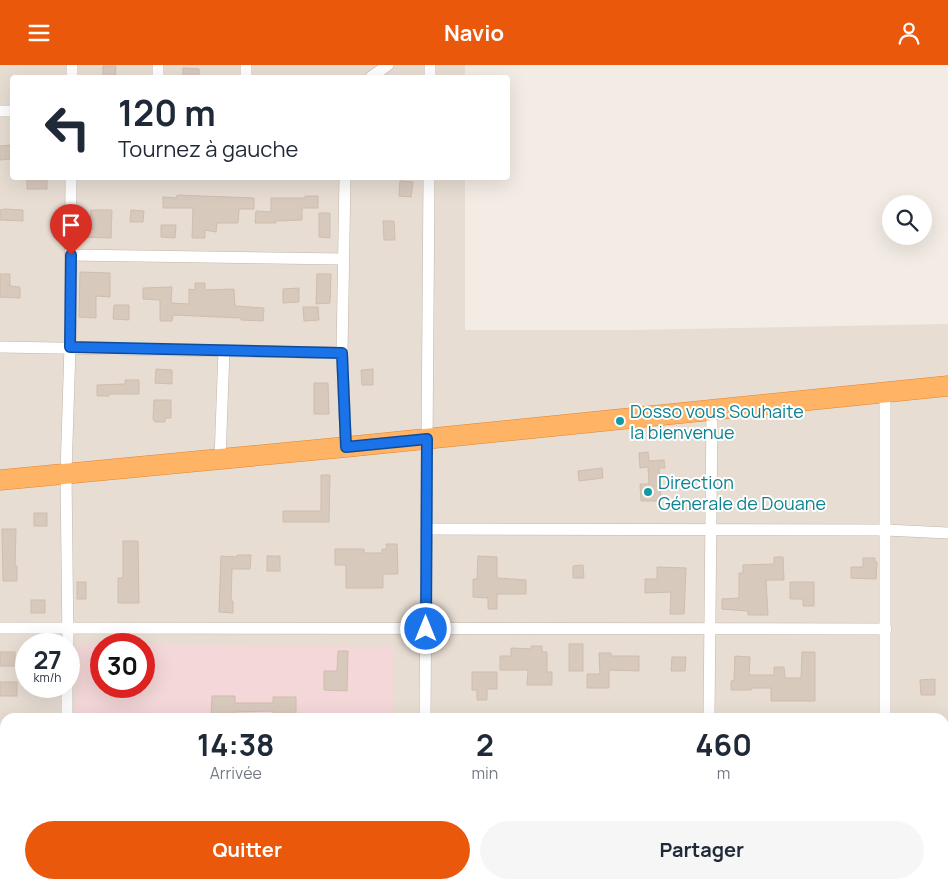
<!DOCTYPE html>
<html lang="fr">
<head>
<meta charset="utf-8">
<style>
	:root { --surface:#fff; --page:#f6f6f7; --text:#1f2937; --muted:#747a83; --accent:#ea580c }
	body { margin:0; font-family:Manrope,sans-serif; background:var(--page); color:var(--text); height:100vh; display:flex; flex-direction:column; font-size:19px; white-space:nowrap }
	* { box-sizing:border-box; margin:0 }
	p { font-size:16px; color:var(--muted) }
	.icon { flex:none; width:28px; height:28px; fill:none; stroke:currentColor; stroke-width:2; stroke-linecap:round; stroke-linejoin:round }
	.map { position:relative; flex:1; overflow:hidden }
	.details { position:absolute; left:0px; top:648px; width:949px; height:176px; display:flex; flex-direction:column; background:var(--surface); border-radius:15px 15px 0 0; box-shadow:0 5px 20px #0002 }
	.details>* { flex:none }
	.banner { position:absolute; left:10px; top:10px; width:500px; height:105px; border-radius:5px; box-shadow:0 5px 20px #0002; background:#fff; color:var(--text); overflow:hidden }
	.tools { position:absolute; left:882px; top:130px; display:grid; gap:10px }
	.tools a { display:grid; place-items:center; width:50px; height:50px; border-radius:50%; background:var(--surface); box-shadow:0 5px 20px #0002; font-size:25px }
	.speed { position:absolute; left:15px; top:568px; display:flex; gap:10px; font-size:25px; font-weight:700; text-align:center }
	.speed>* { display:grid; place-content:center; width:65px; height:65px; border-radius:50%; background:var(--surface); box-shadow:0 5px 20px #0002; line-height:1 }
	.speed small { font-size:12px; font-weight:400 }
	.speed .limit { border:8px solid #d22; background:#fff; color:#111 }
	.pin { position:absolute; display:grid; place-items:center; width:42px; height:42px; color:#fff; margin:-51px -21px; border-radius:50% 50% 50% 0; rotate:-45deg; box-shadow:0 0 5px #0007 }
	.pin .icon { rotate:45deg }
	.me { position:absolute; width:55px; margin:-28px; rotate:0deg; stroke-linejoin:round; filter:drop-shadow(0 0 4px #0008) }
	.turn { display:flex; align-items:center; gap:18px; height:105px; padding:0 25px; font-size:22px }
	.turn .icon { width:65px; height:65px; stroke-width:2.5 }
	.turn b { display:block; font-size:35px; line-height:42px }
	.eta { display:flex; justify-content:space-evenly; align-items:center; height:85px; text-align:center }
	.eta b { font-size:30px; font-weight:700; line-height:35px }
	.button { display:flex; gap:10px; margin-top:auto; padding:10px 25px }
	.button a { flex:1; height:58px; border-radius:30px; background:var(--accent); color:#fff; font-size:20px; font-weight:700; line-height:58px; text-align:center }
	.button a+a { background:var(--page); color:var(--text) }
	header { display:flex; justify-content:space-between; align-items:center; height:65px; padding:0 25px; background:var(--accent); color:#fff; font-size:22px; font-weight:700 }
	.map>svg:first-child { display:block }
	.residential { fill:#e7ddd3; fill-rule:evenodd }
	.education { fill:#eddfce }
	.medical { fill:#f4d7d8 }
	.building { fill:#d8c9bd; stroke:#d0bdad }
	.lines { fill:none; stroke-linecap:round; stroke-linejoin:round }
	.street-casing { stroke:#c2b6aa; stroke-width:12 }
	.highway-casing { stroke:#e3842f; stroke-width:21 }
	.street { stroke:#fff; stroke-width:11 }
	.highway { stroke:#ffb364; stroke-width:20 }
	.route-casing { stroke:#114b97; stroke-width:12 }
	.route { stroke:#1a73e8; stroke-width:9 }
	.culture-dot { fill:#0f9aa8; stroke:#fff; stroke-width:2 }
	.labels { text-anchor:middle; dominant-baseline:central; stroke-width:4; stroke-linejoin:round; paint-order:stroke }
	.culture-label { font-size:18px; fill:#0d838f; stroke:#fff; text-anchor:start }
</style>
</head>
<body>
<header><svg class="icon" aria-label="menu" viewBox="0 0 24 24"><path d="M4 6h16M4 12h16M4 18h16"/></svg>Navio<svg class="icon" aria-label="person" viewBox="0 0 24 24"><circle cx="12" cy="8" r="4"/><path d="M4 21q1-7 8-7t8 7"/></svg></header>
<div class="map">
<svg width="948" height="823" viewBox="0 0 948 823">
	<rect width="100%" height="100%" fill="#f3ece5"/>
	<path class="residential" d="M0,0h465v12h-453v100l453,1v152h171l312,-6v564h-948zM26,579h43v42h-43zM101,579h43v42h-43zM5,652h939v167h-939z"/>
	<polygon class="education" points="468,819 693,819 693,823 467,823"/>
	<g class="medical">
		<polygon points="77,578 107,579 101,579 101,621 144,621 144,579 393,582 393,652 76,652"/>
		<rect x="74" y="819" width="316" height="4"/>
	</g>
	<g class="building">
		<polygon points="103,1 116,1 115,12 103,12"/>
		<polygon points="183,3 199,4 199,12 183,12"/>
		<polygon points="12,80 12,94 0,95 0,81"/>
		<rect x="27" y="112" width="20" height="12"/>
		<polygon points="400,116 413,117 411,132 399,131"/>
		<polygon points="177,130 254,133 254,144 239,144 238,158 217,158 216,167 205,165 205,173 192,173 193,143 163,143 163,132 177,133"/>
		<polygon points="305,131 318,131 318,143 302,143 302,155 276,156 276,158 255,158 256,146 271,147 271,133 305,133"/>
		<polygon points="5,144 23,145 23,156 0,155 0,145"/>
		<polygon points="91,145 112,145 111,173 80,172 80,161 90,161"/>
		<polygon points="131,145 144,146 143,157 130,157"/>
		<polygon points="319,148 330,148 330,173 319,172"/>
		<polygon points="383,156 394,156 395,175 384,175"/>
		<polygon points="161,160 176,160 175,173 161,172"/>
		<polygon points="80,207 110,208 110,232 96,231 96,253 79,252"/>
		<polygon points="0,209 10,209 10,221 20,222 20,233 0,232"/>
		<polygon points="317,209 331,209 330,238 316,239"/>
		<polygon points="195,218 205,218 205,225 234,224 235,241 264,243 263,256 241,255 241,253 173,250 172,256 160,256 160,235 143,234 143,223 172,222 171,238 189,239 189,224 195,225"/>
		<polygon points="299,223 299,237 283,238 283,224"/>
		<polygon points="114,240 129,240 129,255 113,254"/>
		<polygon points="303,242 318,242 319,255 304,256"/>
		<polygon points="156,304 172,305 172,319 155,318"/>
		<polygon points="373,304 373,320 362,320 361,305"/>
		<polygon points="125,315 139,315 139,329 109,329 109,331 97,331 97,320 125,319"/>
		<polygon points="314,318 328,318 329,349 314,349"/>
		<polygon points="154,335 171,335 171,353 165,353 165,357 155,357 153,354"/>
		<polygon points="648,387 649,396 664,395 665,403 659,403 661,436 641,436 640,419 649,419 648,402 640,403 639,388"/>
		<polygon points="602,403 603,413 579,416 578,406"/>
		<polygon points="321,410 330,410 329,457 283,457 283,446 321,446"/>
		<rect x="34" y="448" width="13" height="13"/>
		<polygon points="2,464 16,464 15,501 17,501 17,516 3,516"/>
		<polygon points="123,476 138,476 139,538 118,538 118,513 123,513"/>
		<polygon points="386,479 397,479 398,509 383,509 383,523 346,523 346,500 335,500 335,484 364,484 364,488 382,488 382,484 387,484"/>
		<polygon points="237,490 251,490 250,504 232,504 231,536 233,536 233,548 219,547 221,491 237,492"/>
		<rect x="267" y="491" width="13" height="15"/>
		<polygon points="478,491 497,492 497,513 526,515 526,529 497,529 497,544 488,544 488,533 473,532 473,514 477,514"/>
		<polygon points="774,492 783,492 784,515 766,515 768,550 748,550 748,546 722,544 722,534 739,533 739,508 743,508 743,500 774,499"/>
		<polygon points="863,493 875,493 875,497 877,497 876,514 851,513 851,502 863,502"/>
		<polygon points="583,500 584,513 573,513 573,501"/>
		<polygon points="657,502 686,503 684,549 670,549 671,527 645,528 645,514 657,514"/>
		<rect x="77" y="517" width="9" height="17"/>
		<polygon points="790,517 814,517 814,541 803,541 803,534 790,534"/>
		<rect x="31" y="535" width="14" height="13"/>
		<rect x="569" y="579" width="14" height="27"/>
		<polygon points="531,581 542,581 542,587 547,587 547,607 552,607 552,620 527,620 528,605 500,605 500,591 511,591 511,583 531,584"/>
		<polygon points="338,586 348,586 347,626 324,625 324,606 337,606"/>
		<rect x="0" y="587" width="15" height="14"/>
		<polygon points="802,587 815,587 815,636 771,636 771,623 752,623 751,625 731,625 731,616 734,616 735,591 750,592 749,610 774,610 774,602 784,602 785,613 801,613"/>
		<polygon points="599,588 611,588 611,591 639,591 639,606 609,605 609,623 587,623 587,609 600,609"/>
		<polygon points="672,592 686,592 685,606 671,606"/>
		<polygon points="472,607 497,607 497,624 487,624 487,635 477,635 477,625 472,625"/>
		<polygon points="935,614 935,630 921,630 920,615"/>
		<rect x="0" y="617" width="17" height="14"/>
		<polygon points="212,631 235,631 235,638 273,638 273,632 296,632 296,652 273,652 273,646 235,647 235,652 211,652"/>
	</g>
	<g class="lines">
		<g class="street-casing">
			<g id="street">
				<polyline points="158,0 158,12"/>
				<polyline points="72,12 72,0"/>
				<polyline points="246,12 246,0"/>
				<polyline points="371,12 388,0"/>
				<polyline points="430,12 430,0"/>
				<polyline points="0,46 12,46"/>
				<polyline points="345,112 342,288 346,382"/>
				<polyline points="71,190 343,194"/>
				<polyline points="0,282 342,288"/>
				<polyline points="220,394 224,285"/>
				<polyline points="427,464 886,465 948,468"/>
				<polyline points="0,563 886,564"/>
				<polyline points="68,579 66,408 70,282 71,112"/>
				<polyline points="67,652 67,621"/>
				<polyline points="425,652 429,112"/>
				<polyline points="709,652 712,346"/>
				<polyline points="885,652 885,327"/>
				<polyline points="944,663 948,664"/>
				<polyline points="944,744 948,744"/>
				<polyline points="0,771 5,771"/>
				<polyline points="884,819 948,820"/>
				<polyline points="66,823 66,819"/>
				<polyline points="424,823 424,819"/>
				<polyline points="709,823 709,819"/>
				<polyline points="795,823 795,819"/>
			</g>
		</g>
		<g class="highway-casing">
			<polyline id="highway" points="0,415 346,382 948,321"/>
		</g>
		<use href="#street" class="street"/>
		<use href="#highway" class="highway"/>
	</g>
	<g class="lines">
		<g class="route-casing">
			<polyline id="route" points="71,190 70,282 342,288 346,382 427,374 426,564"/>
		</g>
		<use href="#route" class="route"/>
	</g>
	<g class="culture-dot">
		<circle cx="620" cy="356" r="5"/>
		<circle cx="648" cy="427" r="5"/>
	</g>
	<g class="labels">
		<g class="culture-label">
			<text x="630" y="346">Dosso vous Souhaite<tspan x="630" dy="21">la bienvenue</tspan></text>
			<text x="658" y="417">Direction<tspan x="658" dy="21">Génerale de Douane</tspan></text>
		</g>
	</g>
</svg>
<div class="tools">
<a><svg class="icon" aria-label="search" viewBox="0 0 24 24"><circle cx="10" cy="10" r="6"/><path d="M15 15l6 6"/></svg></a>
</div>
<div class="speed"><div>27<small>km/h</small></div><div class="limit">30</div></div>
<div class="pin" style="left:71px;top:190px;background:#d93025"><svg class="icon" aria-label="arrive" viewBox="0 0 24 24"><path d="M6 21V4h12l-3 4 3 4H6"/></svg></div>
<svg class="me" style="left:426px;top:564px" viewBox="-20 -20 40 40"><circle r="17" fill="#1a73e8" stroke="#fff" stroke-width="3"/><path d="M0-11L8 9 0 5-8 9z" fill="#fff"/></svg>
<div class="banner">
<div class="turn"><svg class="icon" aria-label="left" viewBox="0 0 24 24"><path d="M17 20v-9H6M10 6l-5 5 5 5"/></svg><div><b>120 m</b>Tournez à gauche</div></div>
</div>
<section class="details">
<div class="eta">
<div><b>14:38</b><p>Arrivée</p></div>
<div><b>2</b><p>min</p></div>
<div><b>460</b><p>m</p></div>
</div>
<div class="button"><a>Quitter</a><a>Partager</a></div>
</section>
</div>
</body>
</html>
